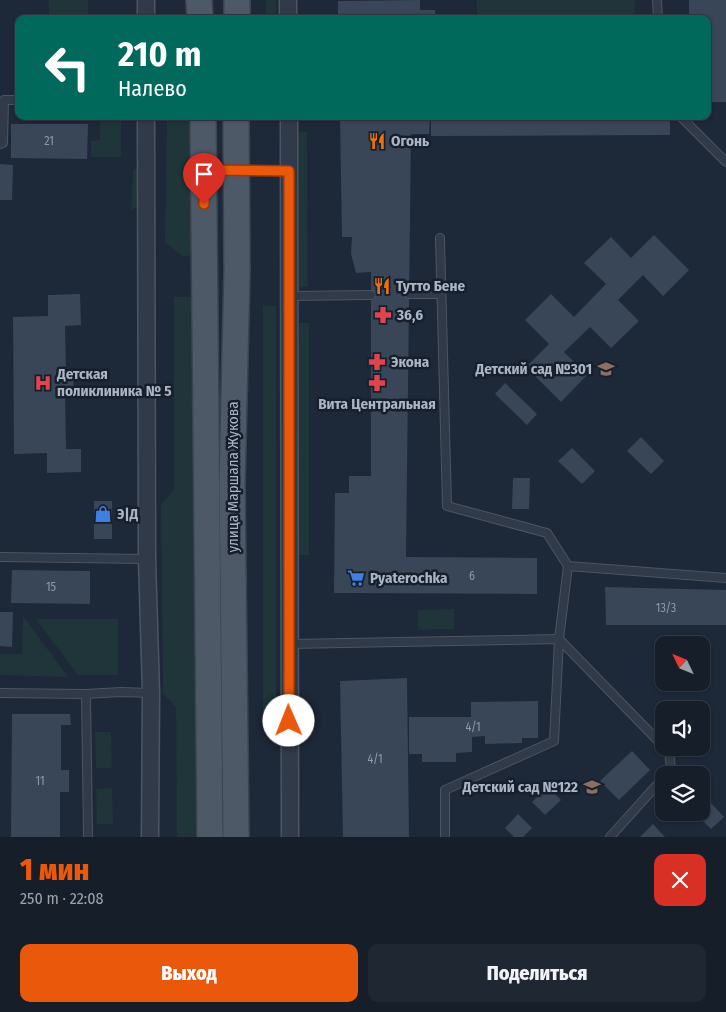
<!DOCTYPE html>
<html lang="ru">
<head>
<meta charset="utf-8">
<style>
	:root { --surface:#161e2a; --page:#1f2732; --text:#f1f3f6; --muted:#9ea2a8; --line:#353c47; --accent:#ea580c }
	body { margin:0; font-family:"Fira Sans Condensed",sans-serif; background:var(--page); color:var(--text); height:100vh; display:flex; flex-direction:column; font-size:19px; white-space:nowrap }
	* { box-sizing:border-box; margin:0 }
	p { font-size:16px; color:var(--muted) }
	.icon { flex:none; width:28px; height:28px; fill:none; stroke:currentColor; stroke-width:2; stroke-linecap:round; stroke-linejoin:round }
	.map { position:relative; height:837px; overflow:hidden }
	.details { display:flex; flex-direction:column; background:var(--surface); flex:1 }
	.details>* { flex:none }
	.hud { position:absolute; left:15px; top:15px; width:696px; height:105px; border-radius:10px; box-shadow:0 1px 4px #0004,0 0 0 1px var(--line); background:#00695c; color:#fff; overflow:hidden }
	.needle { width:32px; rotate:313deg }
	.tools { position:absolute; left:655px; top:636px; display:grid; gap:10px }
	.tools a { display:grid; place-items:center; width:55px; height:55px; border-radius:10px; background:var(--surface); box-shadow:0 1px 4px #0004,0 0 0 1px var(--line); font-size:25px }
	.pin { position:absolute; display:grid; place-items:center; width:42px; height:42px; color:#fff; margin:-51px -21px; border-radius:50% 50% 50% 0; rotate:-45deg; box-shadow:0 0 5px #0007 }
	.pin .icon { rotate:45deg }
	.me { position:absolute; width:55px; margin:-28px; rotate:359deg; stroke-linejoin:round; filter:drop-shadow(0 0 4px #0008) }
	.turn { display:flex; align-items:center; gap:18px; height:105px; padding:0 20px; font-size:22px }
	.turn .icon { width:65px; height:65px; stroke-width:2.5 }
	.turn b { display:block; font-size:35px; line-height:42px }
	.round { display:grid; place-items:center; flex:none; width:52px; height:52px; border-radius:10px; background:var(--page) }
	.headline { display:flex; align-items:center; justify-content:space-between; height:85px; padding:0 20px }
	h1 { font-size:30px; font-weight:800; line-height:38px; color:var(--accent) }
	.action { display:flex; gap:10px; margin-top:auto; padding:10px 20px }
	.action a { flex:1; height:58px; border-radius:10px; background:var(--accent); color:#fff; font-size:20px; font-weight:800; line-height:58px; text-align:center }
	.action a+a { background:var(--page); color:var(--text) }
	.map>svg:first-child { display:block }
	.green { fill:#1f3539 }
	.building { fill:#394658 }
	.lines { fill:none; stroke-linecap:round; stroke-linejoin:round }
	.service-casing { stroke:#4b5563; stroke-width:10 }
	.minor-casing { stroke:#4b5563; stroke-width:19 }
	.primary-casing { stroke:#3a4351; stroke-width:28 }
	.service { stroke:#313a48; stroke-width:8 }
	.minor { stroke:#313a48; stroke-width:16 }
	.primary { stroke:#4e5968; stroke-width:25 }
	.route-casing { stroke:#983908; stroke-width:12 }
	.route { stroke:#ea580c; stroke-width:9 }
	.labels { text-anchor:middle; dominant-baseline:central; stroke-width:5; stroke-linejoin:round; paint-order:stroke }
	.number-label { font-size:12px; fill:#8e99aa }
	.poi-label { font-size:15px; font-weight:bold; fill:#aab5c5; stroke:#171f2c; text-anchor:start }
	.street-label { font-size:15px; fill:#aab5c5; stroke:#171f2c }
</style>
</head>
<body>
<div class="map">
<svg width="726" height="837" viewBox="0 0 726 837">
	<rect width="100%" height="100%" fill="#1d2838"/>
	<g class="green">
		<rect x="49" y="0" width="39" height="19"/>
		<polygon points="266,0 276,0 277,19 266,19"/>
		<polygon points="477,0 635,0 634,19 477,19"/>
		<polygon points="100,116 121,116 121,157 91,157 91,141 100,140"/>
		<polygon points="167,116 194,116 192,253 188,256 182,256 165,242"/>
		<polygon points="295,132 307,132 308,287 296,288"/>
		<polygon points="133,170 143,170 142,205 131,210"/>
		<polygon points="174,297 194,297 196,837 177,837 176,708 163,693 161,504 174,490"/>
		<rect x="263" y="306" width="13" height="416"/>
		<rect x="296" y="323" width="13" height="232"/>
		<polygon points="454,609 454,629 418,630 418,610"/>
		<polygon points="23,616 68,677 0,675 0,654 22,654"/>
		<polygon points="36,619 118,619 118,675 78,675"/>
		<polygon points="95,732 111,732 112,768 96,768"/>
		<polygon points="112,788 113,824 97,824 96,789"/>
	</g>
	<g class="building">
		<polygon points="420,0 420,10 435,10 436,19 338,19 338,1"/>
		<polygon points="689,0 726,0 726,102 708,102 708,19 689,19"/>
		<polygon points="340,116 430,116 429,134 411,134 406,557 537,558 537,594 334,593 335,493 349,493 349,476 371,476 371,272 356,273 351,254 352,237 342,237"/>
		<polygon points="431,116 670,116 670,135 431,136"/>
		<polygon points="11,124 88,124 87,159 11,158"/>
		<polygon points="0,164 13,165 12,200 0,200"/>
		<polygon points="654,235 689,270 663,296 643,275 618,300 639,321 611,348 590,327 564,352 587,375 561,402 526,367 549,344 525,320 551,294 574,317 606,284 584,263 611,237 631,258"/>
		<polygon points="80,294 81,325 65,326 66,371 73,371 74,394 65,394 66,449 81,449 81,472 47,473 47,453 14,454 13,317 48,316 48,295"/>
		<polygon points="505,383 537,414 527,425 495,394"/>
		<polygon points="641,437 664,461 651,474 627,451"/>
		<polygon points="572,448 595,471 582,484 558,461"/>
		<polygon points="513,478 530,478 529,509 512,509"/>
		<rect x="94" y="501" width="18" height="38"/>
		<polygon points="12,570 90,571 90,604 11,603"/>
		<polygon points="605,587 726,590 726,625 606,625"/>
		<polygon points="0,612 13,612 12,647 0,646"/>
		<polygon points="407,678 409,837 343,837 340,681"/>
		<polygon points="538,701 538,738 522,738 522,743 485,744 485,736 472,737 472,752 456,753 456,762 422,762 422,754 409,754 409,717 471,717 471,702"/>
		<polygon points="12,714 70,714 71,725 61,725 61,770 69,770 69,792 60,792 60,837 11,837"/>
		<polygon points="632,751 650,770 619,800 600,781"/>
		<polygon points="548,787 561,800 545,815 532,802"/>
		<polygon points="711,803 724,817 711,829 698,816"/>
		<polygon points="518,814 532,828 523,837 514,837 505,828"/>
		<polygon points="653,824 665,837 640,837"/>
	</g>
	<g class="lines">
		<g class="service-casing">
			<g id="service">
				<polyline points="657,0 658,19"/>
				<polyline points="680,116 726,162"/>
				<polyline points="0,144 3,143 4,100 19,100"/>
				<polyline points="206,170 289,171"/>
				<polyline points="440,238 447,506 547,533 568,566 559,639 664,747"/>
				<polyline points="409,294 441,294"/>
				<polyline points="289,296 371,295"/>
				<polyline points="0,557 147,559"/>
				<polyline points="568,566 726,578"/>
				<polyline points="289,644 559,639 554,741 445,790 445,837"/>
				<polyline points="0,693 86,694"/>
				<polyline points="665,748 669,752 671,768 665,775"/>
				<polyline points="88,837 86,694 121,692 151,693"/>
				<polyline points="610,837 664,777"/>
			</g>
		</g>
		<g class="minor-casing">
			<g id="minor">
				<polyline points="146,0 146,19"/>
				<polyline points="288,0 288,19"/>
				<polyline points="146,116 147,559 151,693 150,837"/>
				<polyline points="289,116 290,837"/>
			</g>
		</g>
		<g class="primary-casing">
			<g id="primary">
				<polyline points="199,0 200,19"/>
				<polyline points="237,19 237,0"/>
				<polyline points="203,116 210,837"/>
				<polyline points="236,116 237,271 232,484 236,837"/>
			</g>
		</g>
		<use href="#service" class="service"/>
		<use href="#minor" class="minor"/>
		<use href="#primary" class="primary"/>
	</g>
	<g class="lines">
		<g class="route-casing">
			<polyline id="route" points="204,204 205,170 289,171 289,721"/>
		</g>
		<use href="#route" class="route"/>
	</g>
	<defs>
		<g id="restaurant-bare" transform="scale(1.35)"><path d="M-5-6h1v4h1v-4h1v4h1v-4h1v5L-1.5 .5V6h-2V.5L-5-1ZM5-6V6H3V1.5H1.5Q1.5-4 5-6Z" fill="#e8710a" stroke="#171f2c" stroke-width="2.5" paint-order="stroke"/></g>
		<g id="pharmacy-bare" transform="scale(1.35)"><path d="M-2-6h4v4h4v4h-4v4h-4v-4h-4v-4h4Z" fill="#e0444e" stroke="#171f2c" stroke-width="2.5" paint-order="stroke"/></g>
		<g id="school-bare" transform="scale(1.35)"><path d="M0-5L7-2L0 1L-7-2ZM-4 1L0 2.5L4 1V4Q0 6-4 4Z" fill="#8d6e63" stroke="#171f2c" stroke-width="2.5" paint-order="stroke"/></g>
		<g id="hospital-bare" transform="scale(1.35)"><path d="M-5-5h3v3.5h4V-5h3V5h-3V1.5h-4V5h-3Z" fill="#e0444e" stroke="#171f2c" stroke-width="2.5" paint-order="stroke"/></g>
		<g id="shop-bare" transform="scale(1.35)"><path d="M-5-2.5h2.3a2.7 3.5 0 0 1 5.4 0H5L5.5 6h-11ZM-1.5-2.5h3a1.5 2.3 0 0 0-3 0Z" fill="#3f7fe0" stroke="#171f2c" stroke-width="2.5" paint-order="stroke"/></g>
		<g id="supermarket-bare" transform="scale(1.35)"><path d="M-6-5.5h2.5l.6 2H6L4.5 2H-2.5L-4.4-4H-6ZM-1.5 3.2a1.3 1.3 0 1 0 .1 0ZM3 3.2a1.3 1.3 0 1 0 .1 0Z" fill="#3f7fe0" stroke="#171f2c" stroke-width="2.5" paint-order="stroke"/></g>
	</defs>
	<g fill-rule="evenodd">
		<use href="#restaurant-bare" x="377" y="141"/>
		<use href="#restaurant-bare" x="382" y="286"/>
		<use href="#pharmacy-bare" x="383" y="315"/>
		<use href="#pharmacy-bare" x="377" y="362"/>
		<use href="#school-bare" x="606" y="369"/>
		<use href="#hospital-bare" x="43" y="383"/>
		<use href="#pharmacy-bare" x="377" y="383"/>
		<use href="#shop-bare" x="103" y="514"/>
		<use href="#supermarket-bare" x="356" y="578"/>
		<use href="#school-bare" x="592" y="787"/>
	</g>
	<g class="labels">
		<g class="number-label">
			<text x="49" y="141">21</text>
			<text x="472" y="576">6</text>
			<text x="51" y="587">15</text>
			<text x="666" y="608">13/3</text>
			<text x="473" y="727">4/1</text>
			<text x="375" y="759">4/1</text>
			<text x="40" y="781">11</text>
		</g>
		<g class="poi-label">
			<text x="391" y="141">Огонь</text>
			<text x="396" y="286">Тутто Бене</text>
			<text x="397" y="315">36,6</text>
			<text x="391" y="362">Экона</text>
			<text x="592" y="369" text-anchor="end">Детский сад №301</text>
			<text x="57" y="374">Детская<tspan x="57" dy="17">поликлиника № 5</tspan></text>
			<text x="377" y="404" text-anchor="middle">Вита Центральная</text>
			<text x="117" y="514">Э|Д</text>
			<text x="370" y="578">Pyaterochka</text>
			<text x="578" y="787" text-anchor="end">Детский сад №122</text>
		</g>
		<g class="street-label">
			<text transform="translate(233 477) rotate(-90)">улица Маршала Жукова</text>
		</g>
	</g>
</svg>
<div class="tools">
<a><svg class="needle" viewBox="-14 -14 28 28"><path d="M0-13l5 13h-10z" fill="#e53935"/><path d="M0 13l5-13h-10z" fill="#9ea2a8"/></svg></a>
<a><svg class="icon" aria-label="sound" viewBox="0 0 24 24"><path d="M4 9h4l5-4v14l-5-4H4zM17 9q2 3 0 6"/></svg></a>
<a><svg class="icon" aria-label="layers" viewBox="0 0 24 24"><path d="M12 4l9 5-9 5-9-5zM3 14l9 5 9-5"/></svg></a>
</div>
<div class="pin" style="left:204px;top:204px;background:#d93025"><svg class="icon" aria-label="arrive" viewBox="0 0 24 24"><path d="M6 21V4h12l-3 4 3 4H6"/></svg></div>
<svg class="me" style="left:289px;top:721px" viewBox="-20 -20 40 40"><circle r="19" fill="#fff"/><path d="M0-13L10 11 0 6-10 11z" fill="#ea580c"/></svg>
<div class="hud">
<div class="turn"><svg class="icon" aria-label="left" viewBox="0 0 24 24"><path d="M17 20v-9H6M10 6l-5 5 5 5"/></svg><div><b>210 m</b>Налево</div></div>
</div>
</div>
<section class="details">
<div class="headline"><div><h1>1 мин</h1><p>250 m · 22:08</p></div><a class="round" style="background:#d93025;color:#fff"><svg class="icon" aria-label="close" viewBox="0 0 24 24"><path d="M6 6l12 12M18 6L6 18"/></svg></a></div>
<div class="action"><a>Выход</a><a>Поделиться</a></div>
</section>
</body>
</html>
